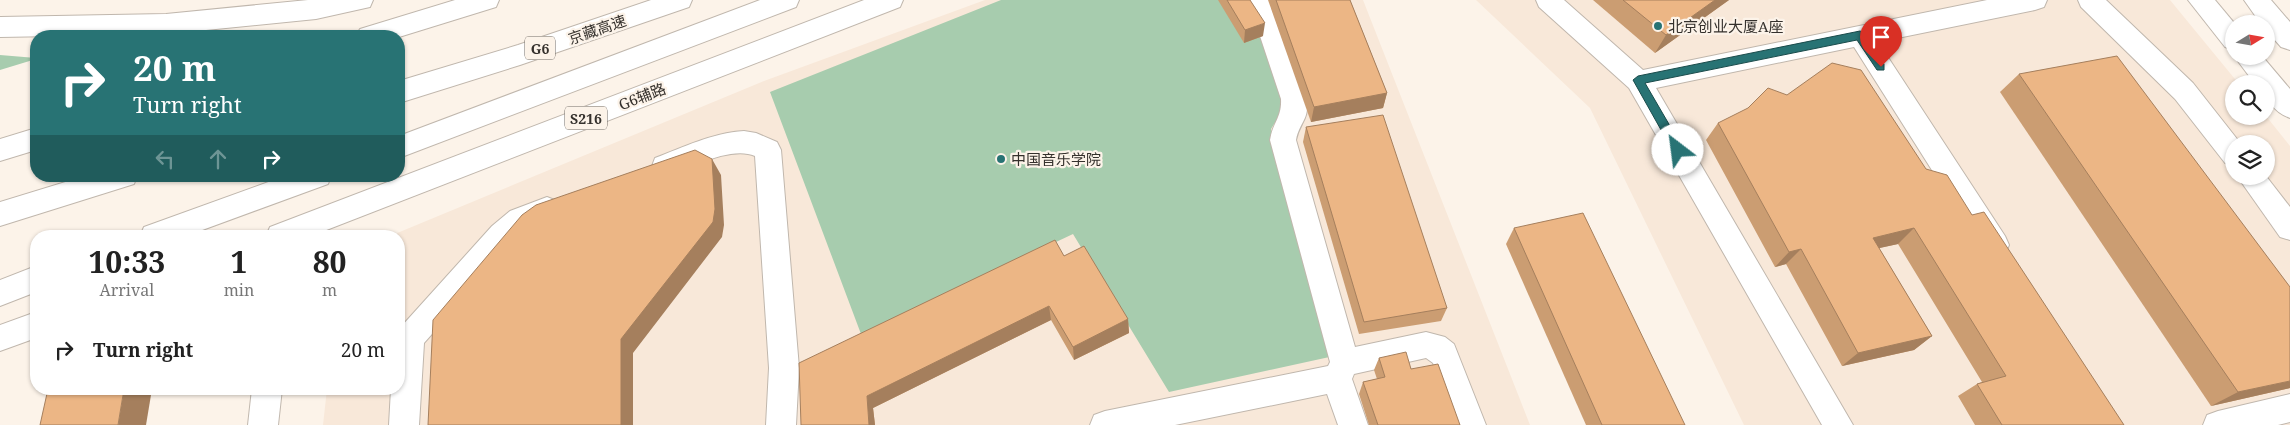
<!DOCTYPE html>
<html lang="en">
<head>
<meta charset="utf-8">
<style>
	:root { --surface:#fff; --page:#f2f2f2; --text:#222; --muted:#767676 }
	body { margin:0; font-family:"Noto Serif","Noto Sans SC",serif; background:var(--page); color:var(--text); height:100vh; display:flex; flex-direction:column; font-size:19px; white-space:nowrap }
	* { box-sizing:border-box; margin:0 }
	p { font-size:16px; color:var(--muted) }
	.icon { flex:none; width:28px; height:28px; fill:none; stroke:currentColor; stroke-width:2; stroke-linecap:round; stroke-linejoin:round }
	.map { position:relative; flex:1; overflow:hidden }
	.drawer { position:absolute; left:30px; top:230px; width:375px; height:165px; display:flex; flex-direction:column; background:var(--surface); border-radius:20px; box-shadow:0 1px 4px #0004 }
	.drawer>* { flex:none }
	.top-card { position:absolute; left:30px; top:30px; width:375px; height:152px; border-radius:20px; box-shadow:0 1px 4px #0004; background:#287374; color:#fff; overflow:hidden }
	.needle { width:32px; rotate:79deg }
	.controls { position:absolute; left:2225px; top:15px; display:grid; gap:10px }
	.controls a { display:grid; place-items:center; width:50px; height:50px; border-radius:50%; background:var(--surface); box-shadow:0 1px 4px #0004; font-size:25px }
	.pin { position:absolute; display:grid; place-items:center; width:42px; height:42px; color:#fff; margin:-51px -21px; border-radius:50% 50% 50% 0; rotate:-45deg; box-shadow:0 0 5px #0007 }
	.pin .icon { rotate:45deg }
	.me { position:absolute; width:55px; margin:-28px; rotate:330deg; stroke-linejoin:round; filter:drop-shadow(0 0 4px #0008) }
	.turn { display:flex; align-items:center; gap:18px; height:105px; padding:0 20px; font-size:22px }
	.turn .icon { width:65px; height:65px; stroke-width:2.5 }
	.turn b { display:block; font-size:35px; line-height:42px }
	.lanes { display:flex; align-items:center; height:48px; padding:0 20px; background:#0003; justify-content:center; gap:25px; direction:ltr }
	.lanes .off { opacity:.35 }
	.eta { display:flex; justify-content:space-evenly; align-items:center; height:85px; text-align:center }
	.eta b { font-size:30px; font-weight:700; line-height:35px }
	ul { padding:0; list-style:none }
	li { display:flex; align-items:center; gap:15px; height:70px; padding:0 20px }
	li div { flex:1 }
	li b { display:block; font-size:19px }
	li em { font-style:normal }
	.map>svg:first-child { display:block }
	.built { fill:#f8e8d9; fill-rule:evenodd }
	.green { fill:#a7ccae }
	.lines { fill:none; stroke-linecap:round; stroke-linejoin:round }
	.minor-casing { stroke:#c0b7ad; stroke-width:2 }
	.major-casing { stroke:#c0b7ad; stroke-width:2 }
	.highway-casing { stroke:#c0b7ad; stroke-width:2 }
	.minor { fill:#fff; fill-rule:evenodd }
	.major { fill:#fff; fill-rule:evenodd }
	.highway { fill:#fff; fill-rule:evenodd }
	.wall { fill:#cb9d72 }
	.shaded-wall { fill:#a57f5d }
	.building { fill:#ecb685; stroke:#a57f5d }
	.route { fill:#287374; stroke:#1a4b4b }
	.poi-dot { fill:#287374; stroke:#fcf3e9; stroke-width:2 }
	.labels { text-anchor:middle; dominant-baseline:central; stroke-width:4.5; stroke-linejoin:round; paint-order:stroke }
	.shield { fill:#fcf3e9; stroke:#716b65; stroke-width:1 }
	.shield-label { font-size:14px; font-weight:bold; fill:#35312d }
	.poi-label { font-size:15px; fill:#35312d; stroke:#fcf3e9; text-anchor:start }
	.street-label { font-size:15px; fill:#35312d; stroke:#fcf3e9 }
</style>
</head>
<body>
<div class="map">
<svg width="2290" height="425" viewBox="0 0 2290 425">
	<rect width="100%" height="100%" fill="#fcf3e9"/>
	<g class="built">
		<polygon points="985,0 1363,0 1530,425 323,425 327,389 399,389 399,236 390,236 764,81"/>
		<path d="M1476,0h694l69,84h-5v32h32l24,30v279h-546l-154,-317zM2234,144h32v32h-32z"/>
	</g>
	<g class="green">
		<polygon points="1001,0 1252,0 1287,103 1271,129 1334,356 1169,392 1073,234 861,334 770,92"/>
		<polygon points="0,55 36,58 36,59 0,70"/>
	</g>
	<g class="lines">
		<g class="minor-casing">
			<g id="minor">
				<path d="M1248,0h24l35,99c2,22 -7,22 -11,41l59,207 71,-15 19,5 9,7 32,81h-30l-23,-62 -7,-5 -72,16 -2,5 16,46h-30l-11,-31 -152,31h-85l4,-10 11,-4 223,-45 2,-4 -60,-222c3,-18 12,-23 11,-41z"/>
				<polygon points="1536,0 1564,0 1643,70 1987,0 2047,0 2044,7 2035,10 1878,42 2005,236 2009,245 2005,254 1995,257 1985,254 1854,47 1656,88 1853,425 1822,425 1629,88 1539,7"/>
				<polygon points="2078,0 2106,0 2193,83 2241,144 2234,144 2234,166 2225,163 2175,99 2081,7"/>
				<polygon points="2188,0 2215,0 2235,24 2234,50 2225,47"/>
				<path d="M2234,56h28l28,33v29c-16,-6 -24,-17 -24,-34h-11z"/>
				<path d="M744,131l12,2 21,9 4,8 18,218 -3,57h-30l3,-57 -14,-212c-25,-11 -66,13 -90,21l-10,-3 -3,-8 3,-8c29,-11 57,-25 89,-27z"/>
				<polygon points="2237,176 2266,176 2290,207 2290,240 2280,237"/>
				<polygon points="547,197 557,201 561,209 557,217 530,227 512,244 424,343 419,425 389,425 391,389 399,389 400,328 492,226 510,211"/>
				<polygon points="252,389 282,389 278,425 248,425"/>
				<polygon points="2290,394 2290,422 2278,425 2203,425 2207,415 2218,411"/>
			</g>
		</g>
		<g class="major-casing">
			<g id="major">
				<polygon points="864,0 903,0 900,7 311,236 266,236 270,227"/>
				<polygon points="2244,0 2271,0 2290,22 2290,50 2281,47 2266,30 2266,24 2261,24"/>
				<polygon points="36,312 36,338 0,351 0,325"/>
			</g>
		</g>
		<g class="highway-casing">
			<g id="highway">
				<polygon points="308,0 373,0 370,7 316,19 166,34 0,37 0,17 166,14"/>
				<polygon points="455,0 499,0 496,7 399,37 356,36 360,29"/>
				<polygon points="651,0 692,0 689,7 520,65 399,103 399,81 518,45"/>
				<polygon points="760,0 799,0 796,7 399,158 399,136"/>
				<polygon points="36,128 36,150 0,161 0,139"/>
				<polygon points="85,176 137,176 134,184 0,226 0,202"/>
				<polygon points="285,176 331,176 328,184 186,236 140,236 144,227"/>
				<polygon points="36,266 36,292 0,306 0,280"/>
			</g>
		</g>
		<use href="#minor" class="minor"/>
		<use href="#major" class="major"/>
		<use href="#highway" class="highway"/>
	</g>
	<g class="wall">
		<polygon points="1218,0 1250,0 1263,36 1244,43"/>
		<polygon points="1268,0 1350,0 1387,93 1383,108 1311,122"/>
		<polygon points="1593,0 1729,0 1655,53"/>
		<polygon points="2019,74 2290,388 2211,406 2000,92"/>
		<polygon points="1718,123 1926,169 1972,215 2124,425 1975,425 1958,396 1977,384 1982,382 1898,244 1879,248 1932,336 1914,350 1842,366 1786,264 1775,267 1706,140"/>
		<polygon points="1306,127 1447,308 1441,321 1359,334 1303,142"/>
		<polygon points="1514,228 1685,425 1586,425 1506,244"/>
		<polygon points="1064,256 1128,319 1129,333 1074,360 1051,320 873,408 875,425 801,425"/>
		<polygon points="1379,358 1411,369 1460,425 1369,425 1359,394 1363,382 1377,379 1374,370"/>
	</g>
	<g class="shaded-wall">
		<polygon points="1715,0 1729,0 1655,53 1666,35"/>
		<polygon points="1265,23 1263,36 1244,43 1245,30"/>
		<polygon points="1387,93 1383,108 1311,122 1314,107"/>
		<polygon points="712,159 721,175 724,225 722,237 633,353 633,425 621,425 621,339"/>
		<polygon points="1914,228 1898,244 1857,253 1873,238"/>
		<polygon points="1801,249 1786,264 1775,267 1789,252"/>
		<polygon points="1049,306 1051,320 873,408 875,425 869,425 867,396"/>
		<polygon points="1128,319 1129,333 1074,360 1073,347"/>
		<polygon points="1932,336 1914,350 1842,366 1858,353"/>
		<polygon points="2290,381 2290,388 2211,406 2238,392"/>
		<polygon points="124,389 152,389 146,425 118,425"/>
	</g>
	<g class="building">
		<polygon points="1227,0 1250,0 1265,23 1245,30"/>
		<polygon points="1276,0 1350,0 1387,93 1314,107"/>
		<polygon points="1623,0 1715,0 1666,35"/>
		<polygon points="2117,56 2290,287 2290,381 2238,392 2019,74"/>
		<polygon points="1832,63 1861,70 1926,169 1947,175 1972,215 1984,212 2124,425 2002,425 1977,384 2006,376 1914,228 1873,238 1932,336 1858,353 1801,249 1789,252 1718,123 1748,108 1768,88 1787,95"/>
		<polygon points="1383,115 1447,308 1364,322 1306,127"/>
		<polygon points="695,150 712,159 715,209 713,222 621,339 621,425 428,425 433,320 522,215 536,205"/>
		<polygon points="1583,213 1685,425 1602,425 1514,228"/>
		<polygon points="1055,240 1064,256 1084,246 1128,319 1073,347 1049,306 867,396 869,425 801,425 799,363"/>
		<polygon points="1406,352 1411,369 1438,364 1460,425 1378,425 1363,382 1385,377 1379,358"/>
		<polygon points="48,389 124,389 118,425 40,425"/>
	</g>
	<polygon class="route" points="1860,31 1863,32 1884,64 1884,70 1877,70 1857,40 1645,83 1684,150 1678,154 1674,153 1633,80 1638,76"/>
	<g class="poi-dot">
		<circle cx="1658" cy="26" r="5"/>
		<circle cx="1001" cy="159" r="5"/>
	</g>
	<g class="labels">
		<g class="shield">
			<rect x="525" y="36.5" width="30" height="23" rx="4"/>
			<rect x="565" y="106.5" width="42" height="23" rx="4"/>
		</g>
		<g class="shield-label">
			<text x="540" y="48">G6</text>
			<text x="586" y="118">S216</text>
		</g>
		<g class="poi-label">
			<text x="1668" y="26">北京创业大厦A座</text>
			<text x="1011" y="159">中国音乐学院</text>
		</g>
		<g class="street-label">
			<text transform="translate(597 29) rotate(-19)">京藏高速</text>
			<text transform="translate(642 96) rotate(-21)">G6辅路</text>
		</g>
	</g>
</svg>
<div class="controls">
<a><svg class="needle" viewBox="-14 -14 28 28"><path d="M0-13l5 13h-10z" fill="#e53935"/><path d="M0 13l5-13h-10z" fill="#767676"/></svg></a>
<a><svg class="icon" aria-label="search" viewBox="0 0 24 24"><circle cx="10" cy="10" r="6"/><path d="M15 15l6 6"/></svg></a>
<a><svg class="icon" aria-label="layers" viewBox="0 0 24 24"><path d="M12 4l9 5-9 5-9-5zM3 14l9 5 9-5"/></svg></a>
</div>
<div class="pin" style="left:1881px;top:67px;background:#d93025"><svg class="icon" aria-label="arrive" viewBox="0 0 24 24"><path d="M6 21V4h12l-3 4 3 4H6"/></svg></div>
<svg class="me" style="left:1678px;top:150px" viewBox="-20 -20 40 40"><circle r="19" fill="#fff"/><path d="M0-13L10 11 0 6-10 11z" fill="#287374"/></svg>
<div class="top-card">
<div class="turn"><svg class="icon" aria-label="right" viewBox="0 0 24 24"><path d="M7 20v-9h11M14 6l5 5-5 5"/></svg><div><b>20 m</b>Turn right</div></div>
<div class="lanes"><svg class="icon off" aria-label="left" viewBox="0 0 24 24"><path d="M17 20v-9H6M10 6l-5 5 5 5"/></svg><svg class="icon off" aria-label="ahead" viewBox="0 0 24 24"><path d="M12 20V5M6 11l6-6 6 6"/></svg><svg class="icon" aria-label="right" viewBox="0 0 24 24"><path d="M7 20v-9h11M14 6l5 5-5 5"/></svg></div>
</div>
<section class="drawer">
<div class="eta">
<div><b>10:33</b><p>Arrival</p></div>
<div><b>1</b><p>min</p></div>
<div><b>80</b><p>m</p></div>
</div>
<ul>
<li><svg class="icon" aria-label="right" viewBox="0 0 24 24"><path d="M7 20v-9h11M14 6l5 5-5 5"/></svg><div><b>Turn right</b></div><em>20 m</em></li>
</ul>
</section>
</div>
</body>
</html>
